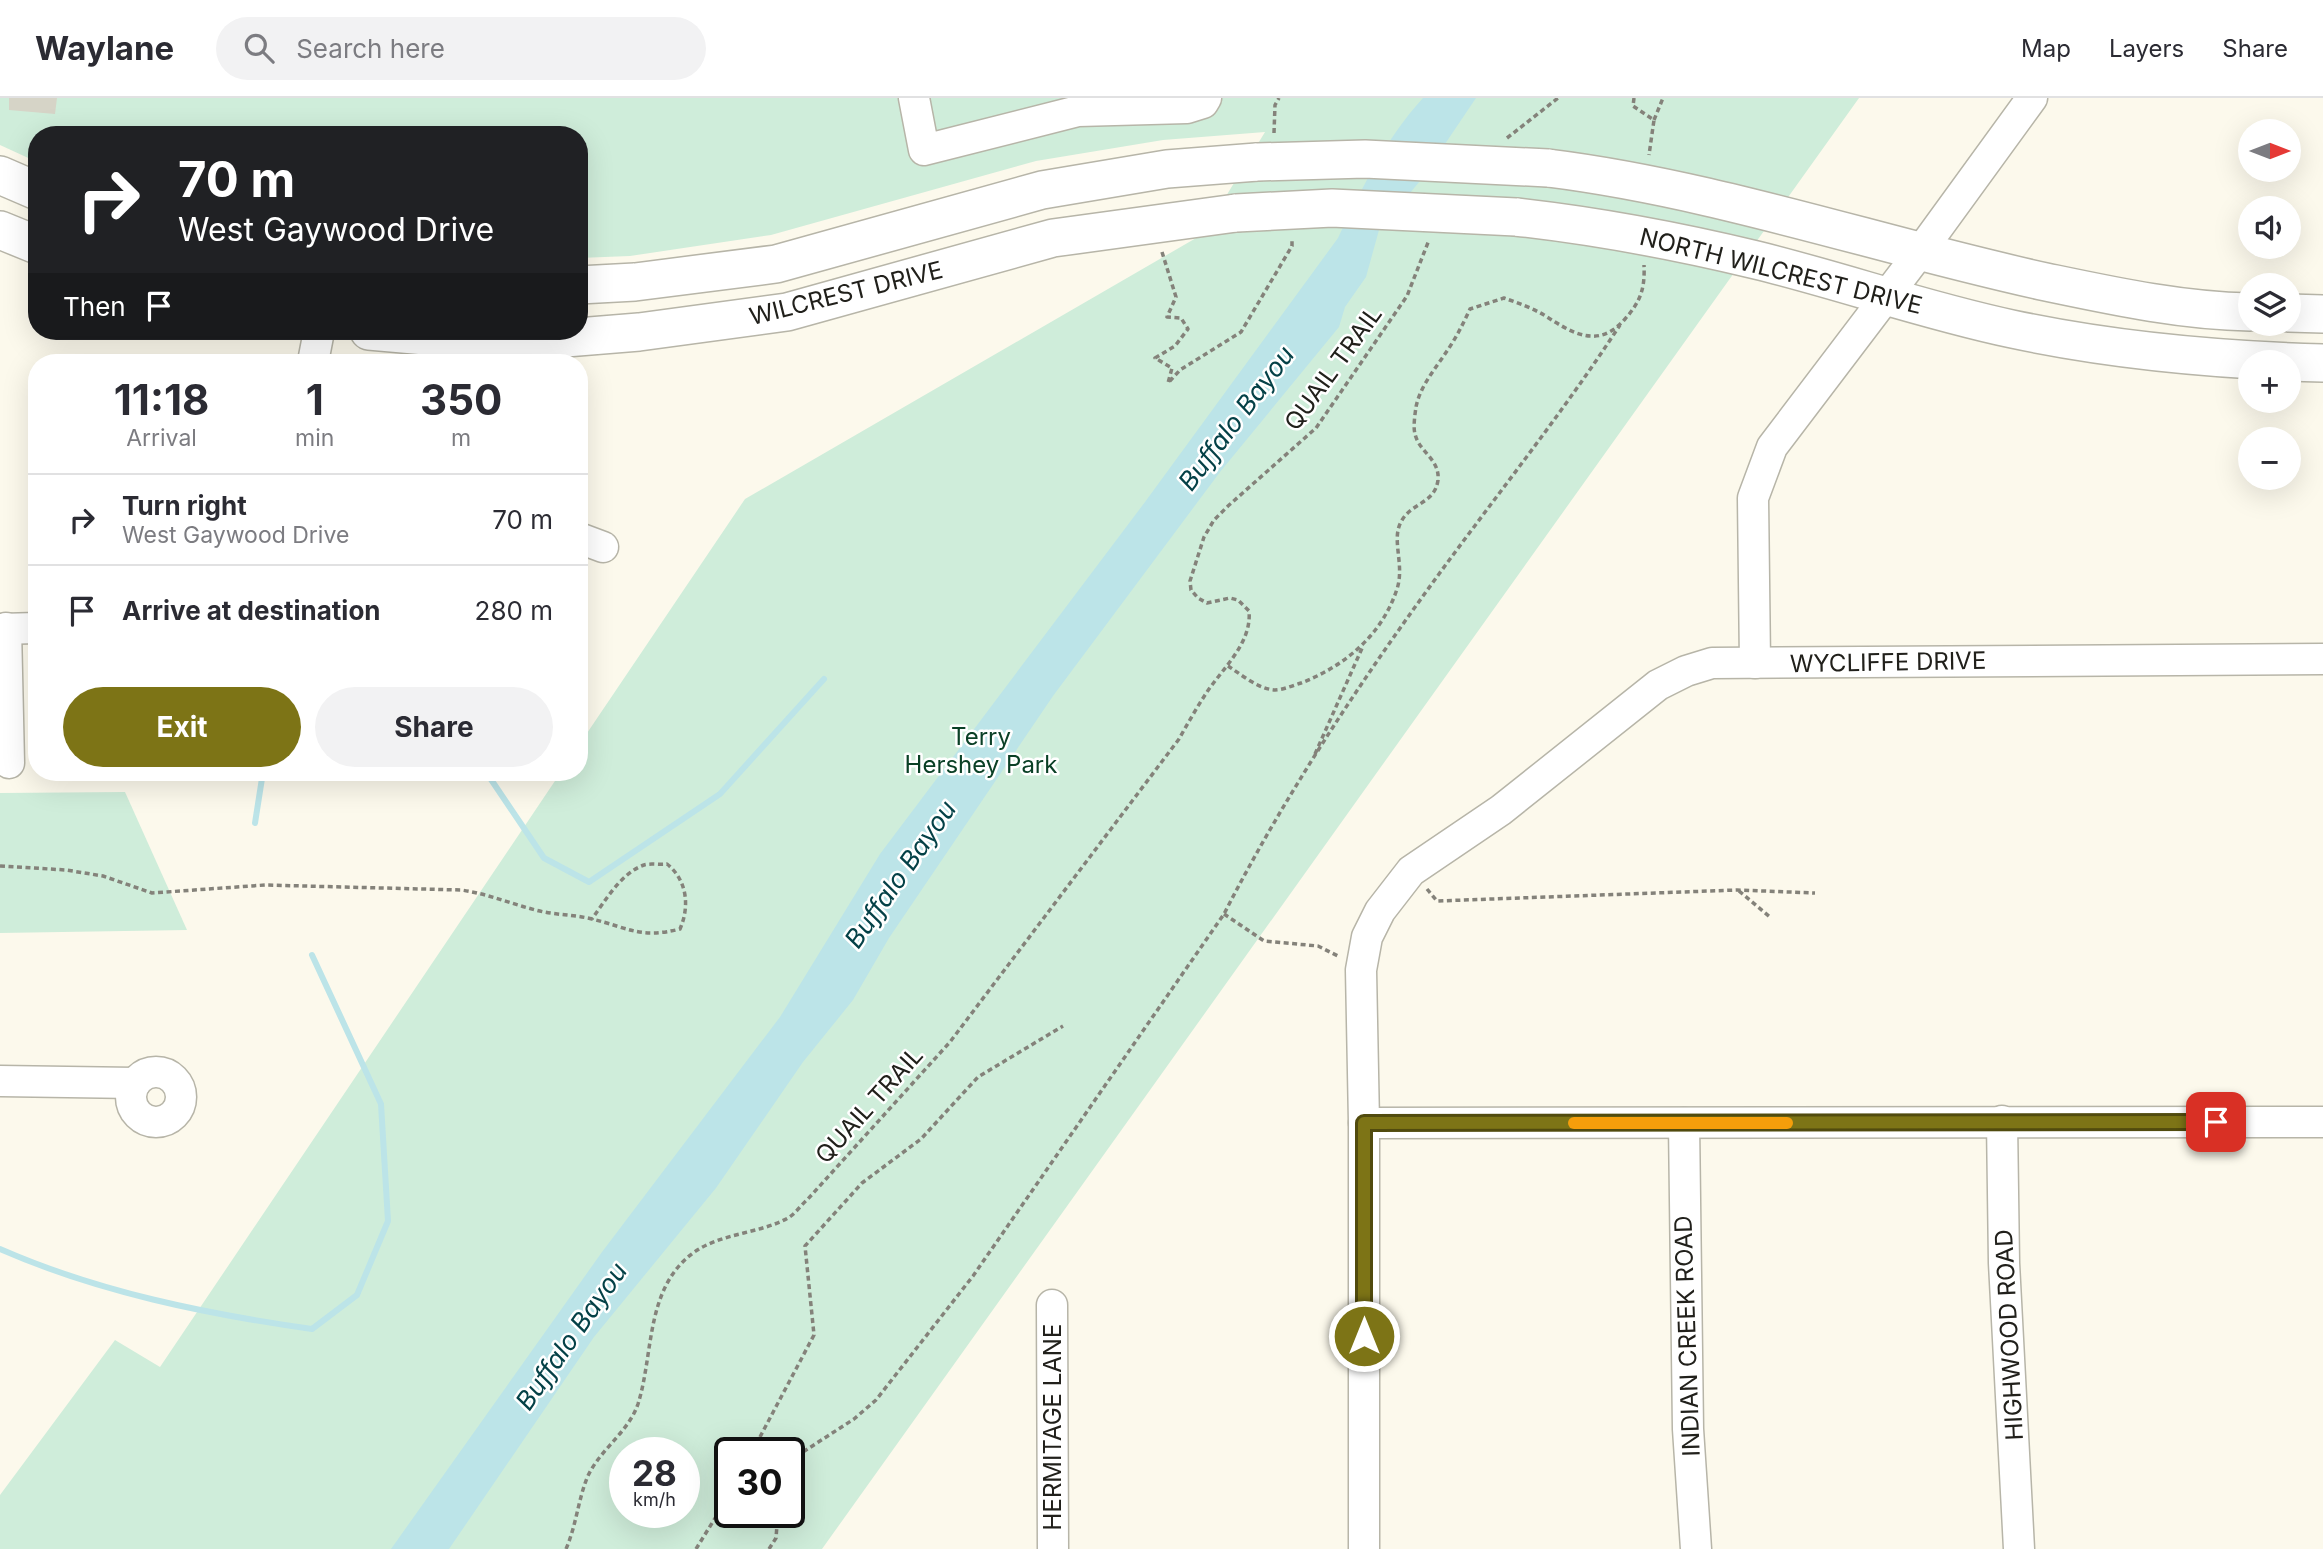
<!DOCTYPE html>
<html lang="en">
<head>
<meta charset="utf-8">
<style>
	:root { --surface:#fff; --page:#f2f2f3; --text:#2b2b33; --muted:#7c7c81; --line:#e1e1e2; --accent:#7d7416 }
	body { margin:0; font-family:Inter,sans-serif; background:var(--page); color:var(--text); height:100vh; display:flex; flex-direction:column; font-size:26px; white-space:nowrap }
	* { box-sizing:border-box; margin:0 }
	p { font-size:23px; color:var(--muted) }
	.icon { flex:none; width:38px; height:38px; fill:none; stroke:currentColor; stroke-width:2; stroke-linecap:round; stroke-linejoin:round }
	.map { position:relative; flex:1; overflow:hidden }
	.sheet { position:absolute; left:28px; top:256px; width:560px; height:427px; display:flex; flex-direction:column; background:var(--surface); border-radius:28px; box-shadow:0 7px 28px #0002 }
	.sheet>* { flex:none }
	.top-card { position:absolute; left:28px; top:28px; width:560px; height:214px; border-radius:28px; box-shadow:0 7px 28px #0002; background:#202124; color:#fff; overflow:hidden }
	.needle { width:46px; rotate:90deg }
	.controls { position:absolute; left:2238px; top:21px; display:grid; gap:14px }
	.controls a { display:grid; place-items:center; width:63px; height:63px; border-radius:50%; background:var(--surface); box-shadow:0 7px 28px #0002; font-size:35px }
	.speed { position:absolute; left:609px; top:1339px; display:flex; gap:14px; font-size:35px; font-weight:700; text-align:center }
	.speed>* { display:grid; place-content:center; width:91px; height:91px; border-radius:50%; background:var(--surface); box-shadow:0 7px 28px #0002; line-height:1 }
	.speed small { font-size:18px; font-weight:400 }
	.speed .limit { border:4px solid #111; border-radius:10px; background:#fff; color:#111 }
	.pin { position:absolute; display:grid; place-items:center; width:60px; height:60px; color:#fff; margin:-30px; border-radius:14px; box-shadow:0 4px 10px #0006 }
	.me { position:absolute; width:77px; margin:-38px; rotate:0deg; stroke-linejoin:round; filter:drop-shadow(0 0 5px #0008) }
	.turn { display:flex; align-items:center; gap:24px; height:147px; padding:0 35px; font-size:32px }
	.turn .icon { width:91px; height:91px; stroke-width:2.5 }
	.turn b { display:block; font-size:49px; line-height:60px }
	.then { display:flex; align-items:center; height:66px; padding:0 35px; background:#0003; gap:14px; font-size:26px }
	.eta { display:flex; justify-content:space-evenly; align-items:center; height:119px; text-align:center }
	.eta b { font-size:42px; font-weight:700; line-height:49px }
	.cta { display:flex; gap:14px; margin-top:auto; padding:14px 35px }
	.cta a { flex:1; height:80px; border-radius:42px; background:var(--accent); color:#fff; font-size:28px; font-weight:700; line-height:80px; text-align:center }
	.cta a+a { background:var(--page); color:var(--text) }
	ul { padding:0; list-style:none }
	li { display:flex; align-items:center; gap:21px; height:91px; padding:0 35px; border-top:2px solid var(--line) }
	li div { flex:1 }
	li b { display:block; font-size:26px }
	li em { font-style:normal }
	header { display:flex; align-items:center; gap:42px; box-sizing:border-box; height:98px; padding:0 35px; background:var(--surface); border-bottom:2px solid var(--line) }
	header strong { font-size:33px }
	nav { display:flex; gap:38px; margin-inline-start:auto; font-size:24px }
	.search { width:490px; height:63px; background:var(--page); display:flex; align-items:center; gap:18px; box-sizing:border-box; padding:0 24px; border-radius:38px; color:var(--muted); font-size:26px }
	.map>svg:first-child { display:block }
	.green { fill:#cfedda; fill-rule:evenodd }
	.water { fill:#bce4e8 }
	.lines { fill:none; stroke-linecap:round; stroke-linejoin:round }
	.stream { stroke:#bce4e8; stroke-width:6 }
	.building { fill:#d6d4c7 }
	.minor-casing { stroke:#b7b5a8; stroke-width:33 }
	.major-casing { stroke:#b7b5a8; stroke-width:40 }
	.path { stroke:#84827a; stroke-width:3.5; stroke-dasharray:5 3.5; stroke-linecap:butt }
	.minor { stroke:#fff; stroke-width:30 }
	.major { stroke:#fff; stroke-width:37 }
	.major-bridge-casing { stroke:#b7b5a8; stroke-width:40; stroke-linecap:butt }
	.major-bridge { stroke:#fff; stroke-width:37 }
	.route-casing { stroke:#514b0e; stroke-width:18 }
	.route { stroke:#7d7416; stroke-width:12 }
	.slow { stroke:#f59e0b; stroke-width:12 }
	.labels { text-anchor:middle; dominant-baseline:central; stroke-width:5; stroke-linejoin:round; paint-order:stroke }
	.street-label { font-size:24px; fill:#21201b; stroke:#fff }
	.park-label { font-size:24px; fill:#0a4026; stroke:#fff }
	.water-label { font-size:26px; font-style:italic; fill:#044147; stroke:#fff }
</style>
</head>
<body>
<header>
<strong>Waylane</strong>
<div class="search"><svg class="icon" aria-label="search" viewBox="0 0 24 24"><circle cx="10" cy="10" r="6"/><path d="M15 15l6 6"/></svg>Search here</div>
<nav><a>Map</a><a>Layers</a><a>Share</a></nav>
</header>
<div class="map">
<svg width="2323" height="1451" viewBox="0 0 2323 1451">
	<rect width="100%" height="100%" fill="#fcf9ec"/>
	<g class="green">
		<path d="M0,0h1859l-1037,1451h-822v-54l115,-155 45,27 401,-595h18v-27l166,-246 458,-265 62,-102 -102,8 -127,21 -265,74 -141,21 -51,2v-123h-542v27l-37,-17zM625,1354h59v60h-59zM730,1354h59v60h-59z"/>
		<polygon points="125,694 187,832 0,835 0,695"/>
	</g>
	<path class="water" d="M1423,0h53l-56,83 -41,49 -13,47 -21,30 -6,20 -119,145 -167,224 -164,242 -36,62 -50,62 -87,126 -122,149 -145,212h-58l211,-297 178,-235 100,-163 265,-352 193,-264c23,-48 48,-100 85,-140z"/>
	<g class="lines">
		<g class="stream">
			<polyline points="486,674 544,760 589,784 720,696 824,581"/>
			<polyline points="255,725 263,674"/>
			<path d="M0,1151c98,43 206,65 312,80l45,-34 31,-74 -7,-117 -69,-149"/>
		</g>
	</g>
	<polygon class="building" points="9,0 57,0 55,16 9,12"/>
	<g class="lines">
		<g class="minor-casing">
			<g id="minor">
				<polyline points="914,0 924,52 1078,13 1187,10 1203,5 1206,0"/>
				<polyline points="313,264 319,233"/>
				<polyline points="579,440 603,449"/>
				<polyline points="6,530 9,665"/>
				<polyline points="0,531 37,530"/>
				<polyline points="1755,565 1753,400 1772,349 1920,154 2032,0"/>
				<circle cx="156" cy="999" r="25"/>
				<polyline points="0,983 135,985"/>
				<polyline points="2002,1023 2004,1165 2019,1451"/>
				<polyline points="1364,1025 2323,1024"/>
				<polyline points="1684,1025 1688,1331 1696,1451"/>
				<polyline points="1052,1207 1053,1451"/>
				<polyline points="1364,1451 1364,1025 1361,872 1367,839 1380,813 1411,773 1501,712 1658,587 1686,573 1712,565 2323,561"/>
			</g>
		</g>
		<g class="major-casing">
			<g id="major">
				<path d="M1548,70c169,21 332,78 498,114 67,14 136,29 204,30"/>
				<polyline points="0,77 37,93"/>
				<path d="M1516,119c81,9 161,24 240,43 86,21 170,51 256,69 103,22 206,31 311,34"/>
				<polyline points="0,132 37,147"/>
				<polyline points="579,187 635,184 776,166 1042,92 1167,71 1257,64"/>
				<polyline points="2289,215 2323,216"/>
				<polyline points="369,233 471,242 541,242 639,234 787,214 1053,140 1236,115"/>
			</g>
		</g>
		<g class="path">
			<polyline points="1634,0 1633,8 1654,22 1649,57"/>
			<polyline points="1654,22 1663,0"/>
			<polyline points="1274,35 1275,7 1279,0"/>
			<polyline points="1507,40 1558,0"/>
			<polyline points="1162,154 1176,199 1167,219 1181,220 1188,231 1175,248 1155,260 1172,270 1168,285 1180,272 1241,234 1292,148 1292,141"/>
			<path d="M1228,568c14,9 30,23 47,24 8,0 19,-5 26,-7 44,-17 81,-48 96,-94 8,-24 -6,-49 4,-67 9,-19 34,-18 37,-42 2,-21 -19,-28 -23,-46 -2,-7 0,-20 1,-27 4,-21 20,-39 31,-56 9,-13 16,-27 23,-42l34,-11c14,5 28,10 40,17 28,18 54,35 81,4 16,-18 20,-31 19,-54"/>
			<polyline points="1315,656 1363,548"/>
			<path d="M0,768l66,4 37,6 49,17 113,-8 196,5c29,4 55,16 83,22 16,3 32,3 48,7 37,9 48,20 88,10 10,-23 7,-49 -13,-65 -7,1 -17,-1 -23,1 -23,8 -39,36 -52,54"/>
			<polyline points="1427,791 1437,803 1737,792 1815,795"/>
			<polyline points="1739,793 1770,819"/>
			<polyline points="1224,816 1264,843 1318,848 1338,858"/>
			<polyline points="752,1354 814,1237 805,1148 862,1085 921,1041 978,979 1063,928"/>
			<path d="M789,1363l65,-42 22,-19 97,-124 251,-362c61,-119 136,-232 215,-340 60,-82 125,-163 181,-249"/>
			<path d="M566,1451c10,-23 12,-48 21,-71 12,-28 41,-45 51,-74 16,-51 7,-115 55,-151 27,-20 66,-19 95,-35 7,-4 13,-13 19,-18l143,-158 229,-303c9,-16 18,-32 28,-47 16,-24 45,-49 42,-81l-11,-11 -8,-2 -23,5 -9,-5 -7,-8 -1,-9 14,-44 10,-17 14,-14 88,-78 91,-132 22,-56"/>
			<polyline points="696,1451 730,1396"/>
			<polyline points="769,1451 776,1440 778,1414"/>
		</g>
		<use href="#minor" class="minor"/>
		<use href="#major" class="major"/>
		<g class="major-bridge-casing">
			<g id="major-bridge">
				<polyline points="1257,64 1365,61 1548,70"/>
				<polyline points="1236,115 1332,110 1516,119"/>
			</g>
		</g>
		<use href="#major-bridge" class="major-bridge"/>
	</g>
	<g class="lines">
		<g class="route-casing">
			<polyline id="route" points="1364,1238 1364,1025 2216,1024"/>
		</g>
		<use href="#route" class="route"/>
		<polyline class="slow" points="1574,1025 1787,1025"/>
	</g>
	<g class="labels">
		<g class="street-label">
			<text transform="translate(1781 173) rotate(14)">NORTH WILCREST DRIVE</text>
			<text transform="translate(846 195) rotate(-14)">WILCREST DRIVE</text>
			<text transform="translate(1333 270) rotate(-54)">QUAIL TRAIL</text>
			<text transform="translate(1888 564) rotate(-1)">WYCLIFFE DRIVE</text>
			<text transform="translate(869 1007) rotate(-48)">QUAIL TRAIL</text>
			<text transform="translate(2009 1237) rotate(-93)">HIGHWOOD ROAD</text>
			<text transform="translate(1687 1238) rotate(-92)">INDIAN CREEK ROAD</text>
			<text transform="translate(1052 1329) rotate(-90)">HERMITAGE LANE</text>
		</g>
		<g class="park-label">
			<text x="981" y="638">Terry<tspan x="981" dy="28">Hershey Park</tspan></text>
		</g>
		<g class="water-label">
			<text transform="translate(1236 320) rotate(-53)">Buffalo Bayou</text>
			<text transform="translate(900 776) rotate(-55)">Buffalo Bayou</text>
			<text transform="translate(571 1238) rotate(-55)">Buffalo Bayou</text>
		</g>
	</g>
</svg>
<div class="controls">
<a><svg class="needle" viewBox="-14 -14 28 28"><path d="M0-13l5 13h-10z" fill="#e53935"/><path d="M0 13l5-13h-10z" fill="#7c7c81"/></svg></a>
<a><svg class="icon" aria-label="sound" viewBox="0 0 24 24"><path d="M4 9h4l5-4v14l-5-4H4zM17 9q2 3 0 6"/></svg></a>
<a><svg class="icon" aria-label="layers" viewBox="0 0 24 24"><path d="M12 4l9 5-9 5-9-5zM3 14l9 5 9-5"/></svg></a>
<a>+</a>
<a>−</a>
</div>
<div class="speed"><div>28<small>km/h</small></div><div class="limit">30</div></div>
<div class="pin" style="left:2216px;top:1024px;background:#d93025"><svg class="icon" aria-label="arrive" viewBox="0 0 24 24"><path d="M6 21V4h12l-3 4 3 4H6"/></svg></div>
<svg class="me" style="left:1364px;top:1238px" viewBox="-20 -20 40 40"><circle r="17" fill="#7d7416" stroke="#fff" stroke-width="3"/><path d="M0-11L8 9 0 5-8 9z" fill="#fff"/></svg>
<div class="top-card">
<div class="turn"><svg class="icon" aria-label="right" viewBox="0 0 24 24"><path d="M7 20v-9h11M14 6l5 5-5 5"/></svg><div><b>70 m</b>West Gaywood Drive</div></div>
<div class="then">Then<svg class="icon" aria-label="arrive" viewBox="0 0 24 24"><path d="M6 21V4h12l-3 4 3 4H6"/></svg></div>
</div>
<section class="sheet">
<div class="eta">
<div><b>11:18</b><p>Arrival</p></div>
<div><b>1</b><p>min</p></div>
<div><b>350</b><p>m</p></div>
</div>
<ul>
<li><svg class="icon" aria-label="right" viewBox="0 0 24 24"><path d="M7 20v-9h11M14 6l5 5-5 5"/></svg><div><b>Turn right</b><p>West Gaywood Drive</p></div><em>70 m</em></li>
<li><svg class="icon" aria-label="arrive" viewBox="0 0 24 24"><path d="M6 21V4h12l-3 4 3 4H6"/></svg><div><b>Arrive at destination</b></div><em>280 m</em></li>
</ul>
<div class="cta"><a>Exit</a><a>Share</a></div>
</section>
</div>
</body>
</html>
